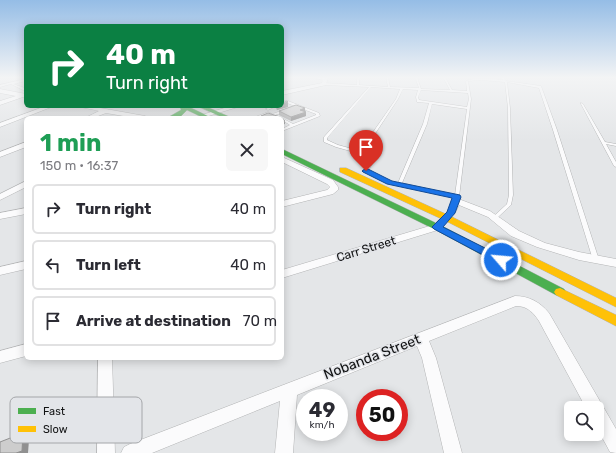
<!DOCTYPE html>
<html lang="en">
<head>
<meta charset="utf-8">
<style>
	:root { --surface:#fff; --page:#f7f7f7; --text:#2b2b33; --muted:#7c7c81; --line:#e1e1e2 }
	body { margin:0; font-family:Rubik,sans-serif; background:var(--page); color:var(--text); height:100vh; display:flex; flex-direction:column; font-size:15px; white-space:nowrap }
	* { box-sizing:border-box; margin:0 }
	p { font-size:13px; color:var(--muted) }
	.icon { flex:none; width:22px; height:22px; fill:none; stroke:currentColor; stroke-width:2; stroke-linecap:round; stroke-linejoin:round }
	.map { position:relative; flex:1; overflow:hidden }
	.sheet { position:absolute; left:24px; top:116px; width:260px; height:244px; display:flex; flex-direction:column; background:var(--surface); border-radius:6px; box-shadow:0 2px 10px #0003 }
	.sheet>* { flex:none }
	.hud { position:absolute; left:24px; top:24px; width:260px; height:84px; border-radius:6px; box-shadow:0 2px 10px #0003; background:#0b8043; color:#fff; overflow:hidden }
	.controls { position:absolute; left:564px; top:401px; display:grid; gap:8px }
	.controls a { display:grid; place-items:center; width:40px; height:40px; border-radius:6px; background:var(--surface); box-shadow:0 2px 10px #0003; font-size:20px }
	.speed { position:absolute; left:296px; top:389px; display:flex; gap:8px; font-size:20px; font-weight:700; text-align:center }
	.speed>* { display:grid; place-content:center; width:52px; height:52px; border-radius:50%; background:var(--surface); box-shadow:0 2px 10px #0003; line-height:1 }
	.speed small { font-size:10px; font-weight:400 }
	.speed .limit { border:6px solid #d22; background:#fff; color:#111 }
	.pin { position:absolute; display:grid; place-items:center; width:34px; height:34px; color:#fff; margin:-41px -17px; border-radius:50% 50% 50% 0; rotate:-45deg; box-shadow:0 0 4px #0007 }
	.pin .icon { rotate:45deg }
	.me { position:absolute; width:44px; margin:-22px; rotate:297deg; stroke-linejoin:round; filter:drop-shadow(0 0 3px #0008) }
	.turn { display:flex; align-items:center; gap:14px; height:84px; padding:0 16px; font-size:18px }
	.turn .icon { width:52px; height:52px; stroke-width:2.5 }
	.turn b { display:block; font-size:28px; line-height:34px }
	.round { display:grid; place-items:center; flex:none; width:42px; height:42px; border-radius:6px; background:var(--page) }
	.headline { display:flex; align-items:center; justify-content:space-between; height:68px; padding:0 16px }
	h1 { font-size:24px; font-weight:700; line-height:30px; color:#1e9e55 }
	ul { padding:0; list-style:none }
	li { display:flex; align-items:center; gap:12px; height:50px; margin:0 8px 6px; padding:0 8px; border:2px solid var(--line); border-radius:6px }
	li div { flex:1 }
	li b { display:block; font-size:15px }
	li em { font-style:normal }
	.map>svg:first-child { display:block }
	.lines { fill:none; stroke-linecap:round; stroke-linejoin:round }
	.lane-casing { stroke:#b3b4b5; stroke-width:1 }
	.street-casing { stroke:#b3b4b5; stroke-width:1 }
	.fast-casing { stroke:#b3b4b5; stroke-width:1 }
	.slow-casing { stroke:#b3b4b5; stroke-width:1 }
	.lane { fill:#fbfbfc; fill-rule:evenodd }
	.street { fill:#fbfbfc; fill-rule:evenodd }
	.fast { fill:#4caf50; fill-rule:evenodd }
	.slow { fill:#ffc107; fill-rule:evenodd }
	.wall { fill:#b0b0b0 }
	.shaded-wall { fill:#909090 }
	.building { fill:#cdcdcd; stroke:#909090 }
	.route { fill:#1a73e8; stroke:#114b97 }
	.labels { text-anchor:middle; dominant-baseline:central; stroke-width:3; stroke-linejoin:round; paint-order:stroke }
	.street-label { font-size:12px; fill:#111213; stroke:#e3e5e9 }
	.near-street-label { font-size:14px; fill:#111213; stroke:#e3e5e9 }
	.key { fill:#e3e5e9; stroke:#a4a6a9; stroke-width:1 }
	.key-label { font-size:11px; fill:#111213 }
</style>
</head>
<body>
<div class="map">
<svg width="616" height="453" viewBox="0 0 616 453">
	<rect width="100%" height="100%" fill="#e4e6e8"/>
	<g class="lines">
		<g class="lane-casing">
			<g id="lane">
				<polygon points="304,77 318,77 327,79 326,80"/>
				<path d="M357,77h2v8l29,2 -2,-10h2l2,10 29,1 -4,-11h2l4,12 29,1 -7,-13h2l7,13 15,1 -1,-10c11,-4 25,-2 37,-1l-2,-3h3l2,4 35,5 16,44 42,130 -1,1h-4l-1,-1 -40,-130 -14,-42 -32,-6 3,26 3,87 -2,10 -14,13h-2l-2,-1 14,-13 2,-9 -1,-87 -3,-26 -24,-2 -13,1 3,18 -12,98 -1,4 -2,1 -2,-1v-3l-65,-15 -13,-5 -12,-7 8,-14 -36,-10 -12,-5v-5l45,-50 -45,-2 -1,-1 1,-1 33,2zM371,87l29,2 -4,10 -36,52 -22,-6 -11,-5v-2zM403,89l15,1 -2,7 1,5 12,1 -6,21 -25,59c-10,-3 -20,-7 -30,-12l8,-14 -2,-2 -11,-3 35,-53zM421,90l47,3 1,6 -2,8 -48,-7 -1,-3zM432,104l35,5 -12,86 -53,-12 25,-59z"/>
				<polygon points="26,79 26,81 13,84 25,88 25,90 23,90 11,84 0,87 0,85"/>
				<polygon points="282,101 288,101 319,113 320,116 282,131 282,129 290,125 282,120 282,118 293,124 316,115 316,114 287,103 282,103"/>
				<polygon points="581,103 583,104 605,142 616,144 616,146 606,144 616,162 616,167 614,166 581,104"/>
				<polygon points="272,106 276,106 268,110 266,109"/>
				<path d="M284,110l2,1 -1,1 -10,3 6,3c-4,0 -7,-2 -11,-2l-1,-2 -11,4h-5l15,-6 4,2z"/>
			</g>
		</g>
		<g class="street-casing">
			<g id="street">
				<polygon points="323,77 328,77 326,85 282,95 282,91 322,83"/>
				<polygon points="0,89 26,94 26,98 23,97 0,105 0,101 16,96 0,93"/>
				<polygon points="46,106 54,106 0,127 0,123"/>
				<polygon points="76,106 89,106 145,116 148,118 135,118 106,113 93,118 85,118 99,111"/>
				<polygon points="231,106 241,106 202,118 192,118"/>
				<polygon points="26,142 26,147 0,157 0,152"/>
				<polygon points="282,157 333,180 338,187 338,190 333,194 282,207 282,201 327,190 330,187 327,184 282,162"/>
				<polygon points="26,181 26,187 0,200 0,194"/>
				<polygon points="456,198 490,211 519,231 545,243 579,252 616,259 616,267 579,260 537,247 511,236 488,217 459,205 454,215 441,229 282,278 282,270 433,225 447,212 453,199"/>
				<polygon points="26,208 26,214 0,219 0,213"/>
				<polygon points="26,261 26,269 0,275 0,267"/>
				<path d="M515,296c14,0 25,6 34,17l67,116v24l-6,-1 -13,-24v-20h-11l-47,-87c-6,-9 -12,-15 -23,-15l-87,35 7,17 26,95h-18l-22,-95 -5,-12 -120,49 -4,58h-18l5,-52 -128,52h-31l3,-6 6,-3z"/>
				<polygon points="26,344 26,356 0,363 0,351"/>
				<polygon points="98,358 112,358 115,453 97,453"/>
			</g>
		</g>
		<g class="fast-casing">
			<g id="fast">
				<polygon points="180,106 187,106 212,118 204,118 187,110 181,116 167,118 181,110"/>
				<polygon points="197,106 205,106 232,118 224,118"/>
				<polygon points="282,149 440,225 564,289 566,292 564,295 560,296 556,295 434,229 282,154"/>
			</g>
		</g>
		<g class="slow-casing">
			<g id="slow">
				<polygon points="340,168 346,168 450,216 616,298 616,307 444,220 340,172"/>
				<polygon points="560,288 616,315 616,326 556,295 554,292 556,289"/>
			</g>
		</g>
		<use href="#lane" class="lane"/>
		<use href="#street" class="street"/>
		<use href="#fast" class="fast"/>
		<use href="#slow" class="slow"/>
	</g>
	<g class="wall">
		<polygon points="276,106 282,106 288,107 277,110 276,109"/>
		<polygon points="305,108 306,116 291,121 279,115 279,111"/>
	</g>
	<g class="shaded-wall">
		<polygon points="288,102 288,107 277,110 277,106 282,106 282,104"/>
		<polygon points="305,108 305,112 306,112 306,116 291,121 291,117 300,110"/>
		<polygon points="285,121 285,124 282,125 282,122"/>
		<polygon points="23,433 29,440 28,453 16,453"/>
	</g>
	<g class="building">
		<polygon points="287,101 288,102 282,104 282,103"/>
		<polygon points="296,105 305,108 300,110 306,112 291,117 279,111"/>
		<polygon points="268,113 280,117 282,118 265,118 261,116"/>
		<polygon points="282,118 285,121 282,122"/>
		<polygon points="23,433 22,451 16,453 0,453 0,442"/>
	</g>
	<linearGradient id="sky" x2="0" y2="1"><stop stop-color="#95bde6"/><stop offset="0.55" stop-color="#f3f4f5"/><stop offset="1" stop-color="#f3f4f5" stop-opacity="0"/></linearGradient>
	<rect width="616" height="141" fill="url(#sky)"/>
	<polygon class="route" points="366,168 392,181 460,195 461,197 455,213 443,227 505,258 506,260 505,263 498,263 434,229 432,227 447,212 452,198 387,184 363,172 362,171"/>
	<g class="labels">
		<g class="street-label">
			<text transform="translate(366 249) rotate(-17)">Carr Street</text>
		</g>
		<g class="near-street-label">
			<text transform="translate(372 357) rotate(-21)">Nobanda Street</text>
		</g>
	</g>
	<rect x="10" y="397" width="132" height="46" rx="6" class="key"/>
	<rect x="18" y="408" width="18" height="6" fill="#4caf50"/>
	<rect x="18" y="426" width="18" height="6" fill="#ffc107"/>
	<g class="key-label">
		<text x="43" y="415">Fast</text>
		<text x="43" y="433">Slow</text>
	</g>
</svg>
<div class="controls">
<a><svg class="icon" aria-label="search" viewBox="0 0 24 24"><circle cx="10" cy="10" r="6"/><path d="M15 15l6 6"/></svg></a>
</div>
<div class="speed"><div>49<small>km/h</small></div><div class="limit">50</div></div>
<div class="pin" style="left:366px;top:171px;background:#d93025"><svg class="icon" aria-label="arrive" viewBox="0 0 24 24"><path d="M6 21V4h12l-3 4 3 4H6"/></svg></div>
<svg class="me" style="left:501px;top:260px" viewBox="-20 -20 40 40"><circle r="17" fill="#1a73e8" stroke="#fff" stroke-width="3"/><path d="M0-11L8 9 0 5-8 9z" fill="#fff"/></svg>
<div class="hud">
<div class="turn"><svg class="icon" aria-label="right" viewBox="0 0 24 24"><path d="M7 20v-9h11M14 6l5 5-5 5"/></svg><div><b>40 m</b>Turn right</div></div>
</div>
<section class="sheet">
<div class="headline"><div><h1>1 min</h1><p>150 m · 16:37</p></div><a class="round"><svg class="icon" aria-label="close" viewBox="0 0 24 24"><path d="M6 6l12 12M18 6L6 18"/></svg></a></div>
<ul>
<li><svg class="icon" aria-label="right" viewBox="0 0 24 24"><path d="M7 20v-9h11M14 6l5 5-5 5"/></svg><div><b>Turn right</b></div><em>40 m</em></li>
<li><svg class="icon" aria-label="left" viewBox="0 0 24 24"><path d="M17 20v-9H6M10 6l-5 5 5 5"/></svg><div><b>Turn left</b></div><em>40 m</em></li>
<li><svg class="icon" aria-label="arrive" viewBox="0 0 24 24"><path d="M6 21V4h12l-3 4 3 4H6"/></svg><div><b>Arrive at destination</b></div><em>70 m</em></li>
</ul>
</section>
</div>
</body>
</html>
